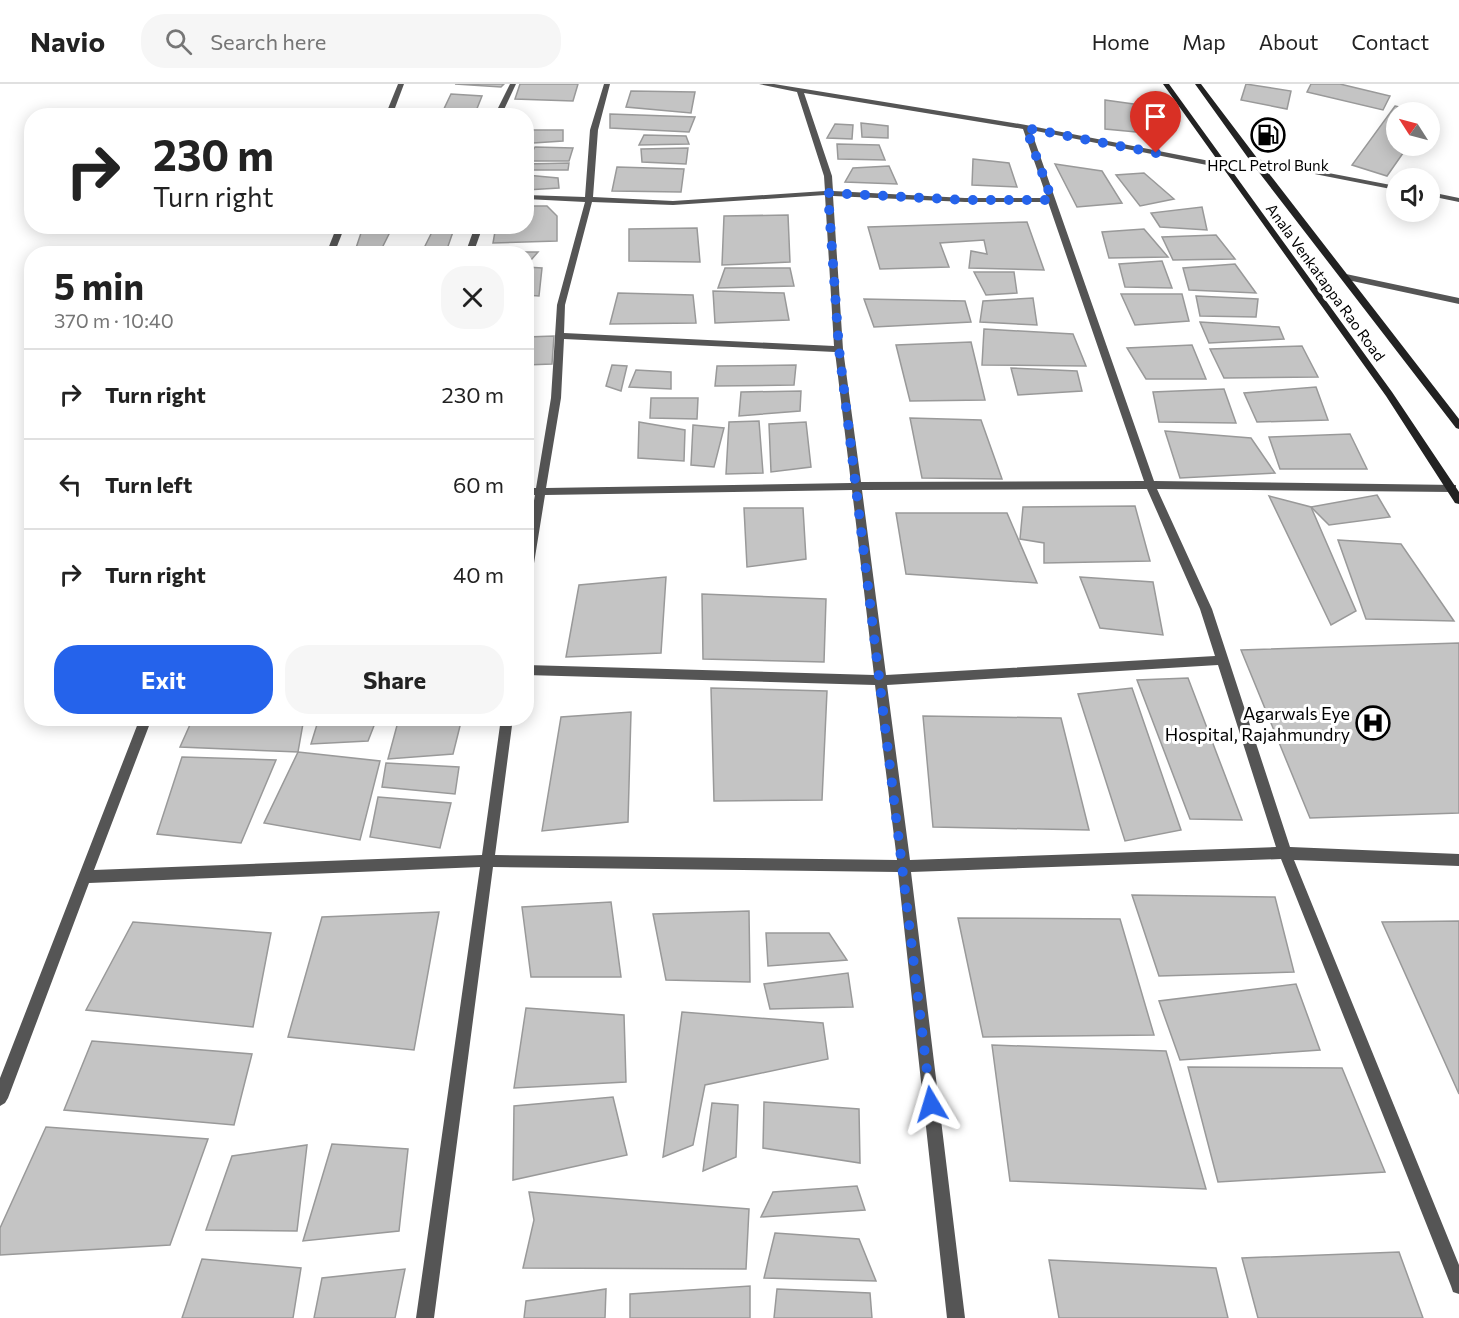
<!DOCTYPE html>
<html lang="en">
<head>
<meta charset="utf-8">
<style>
	:root { --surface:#fff; --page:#f6f6f6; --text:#222; --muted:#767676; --line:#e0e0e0; --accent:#2563eb }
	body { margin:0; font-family:Commissioner,sans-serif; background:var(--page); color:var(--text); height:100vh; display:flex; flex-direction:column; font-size:22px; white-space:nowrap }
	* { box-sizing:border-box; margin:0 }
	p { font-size:20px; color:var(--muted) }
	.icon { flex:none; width:33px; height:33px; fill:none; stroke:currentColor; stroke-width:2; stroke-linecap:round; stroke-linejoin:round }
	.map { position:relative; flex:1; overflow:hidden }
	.sheet { position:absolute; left:24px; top:162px; width:510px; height:480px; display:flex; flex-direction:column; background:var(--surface); border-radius:24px; box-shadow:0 3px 15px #0003 }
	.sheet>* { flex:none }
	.top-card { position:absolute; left:24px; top:24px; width:510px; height:126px; border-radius:24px; box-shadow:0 3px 15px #0003; background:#fff; color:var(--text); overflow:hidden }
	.needle { width:39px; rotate:306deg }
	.controls { position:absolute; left:1386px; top:18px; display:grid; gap:12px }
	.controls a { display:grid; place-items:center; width:54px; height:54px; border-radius:50%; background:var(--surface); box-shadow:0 3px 15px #0003; font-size:30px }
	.pin { position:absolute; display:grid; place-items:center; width:51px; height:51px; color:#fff; margin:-62px -26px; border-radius:50% 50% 50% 0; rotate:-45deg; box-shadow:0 0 6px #0007 }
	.pin .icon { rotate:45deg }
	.me { position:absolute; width:66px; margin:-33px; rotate:353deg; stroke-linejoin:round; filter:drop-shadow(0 0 4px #0008) }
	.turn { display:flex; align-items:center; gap:21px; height:126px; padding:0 30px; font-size:27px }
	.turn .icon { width:78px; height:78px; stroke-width:2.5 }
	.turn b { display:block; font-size:42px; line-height:51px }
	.round { display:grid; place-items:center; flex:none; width:63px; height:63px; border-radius:24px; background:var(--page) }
	.head { display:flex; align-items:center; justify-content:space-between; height:102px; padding:0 30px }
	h1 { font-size:36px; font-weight:700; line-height:45px }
	.action { display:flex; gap:12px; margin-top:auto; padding:12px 30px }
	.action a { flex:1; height:69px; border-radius:24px; background:var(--accent); color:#fff; font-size:24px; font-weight:700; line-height:69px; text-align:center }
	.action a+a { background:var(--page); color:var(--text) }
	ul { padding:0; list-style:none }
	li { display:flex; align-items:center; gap:18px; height:90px; padding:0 30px; border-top:2px solid var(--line) }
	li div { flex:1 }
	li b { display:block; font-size:22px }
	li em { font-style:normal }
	header { display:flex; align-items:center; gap:36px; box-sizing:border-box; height:84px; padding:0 30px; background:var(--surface); border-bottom:2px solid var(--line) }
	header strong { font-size:28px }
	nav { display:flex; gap:33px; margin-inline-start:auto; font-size:21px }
	.search { width:420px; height:54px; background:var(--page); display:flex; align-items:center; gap:15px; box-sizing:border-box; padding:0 21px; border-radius:24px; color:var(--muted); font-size:22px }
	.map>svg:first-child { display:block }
	.building { fill:#c4c4c4; stroke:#999; stroke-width:1.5 }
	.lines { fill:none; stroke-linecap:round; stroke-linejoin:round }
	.minor { fill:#555; fill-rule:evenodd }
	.secondary { fill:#222; fill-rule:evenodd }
	.route { stroke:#2563eb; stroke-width:10; stroke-dasharray:0 18 }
	.labels { text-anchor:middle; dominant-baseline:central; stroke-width:6; stroke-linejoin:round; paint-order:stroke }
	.far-poi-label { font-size:15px; fill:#000; stroke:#fff }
	.far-street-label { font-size:15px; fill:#000; stroke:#fff }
	.poi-label { font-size:18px; fill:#000; stroke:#fff; text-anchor:end }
</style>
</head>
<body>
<header>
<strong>Navio</strong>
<div class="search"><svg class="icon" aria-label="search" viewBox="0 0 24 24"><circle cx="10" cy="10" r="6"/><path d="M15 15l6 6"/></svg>Search here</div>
<nav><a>Home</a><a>Map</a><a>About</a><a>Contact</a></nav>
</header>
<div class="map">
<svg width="1459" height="1234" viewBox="0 0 1459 1234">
	<rect width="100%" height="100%" fill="#fff"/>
	<g class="building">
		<polygon points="455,0 504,0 501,3"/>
		<polygon points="520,0 578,0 573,17 515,15"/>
		<polygon points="1246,0 1291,7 1287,25 1241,16"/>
		<polygon points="1311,0 1340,0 1390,12 1383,26 1307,8"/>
		<polygon points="631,7 695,8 691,29 626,23"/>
		<polygon points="451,10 482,12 476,27 442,29"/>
		<polygon points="1105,16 1155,23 1157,50 1105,45"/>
		<polygon points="1395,22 1420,28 1396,28 1396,62 1408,62 1387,92 1352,81"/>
		<polygon points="610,30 695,33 689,48 610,44"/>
		<polygon points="861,39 888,42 888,54 862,53"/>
		<polygon points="835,40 853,41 852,55 827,54"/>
		<polygon points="526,46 563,46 563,57 533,59 526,68"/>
		<polygon points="644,51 686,52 689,60 639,61"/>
		<polygon points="837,60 879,61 885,76 838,75"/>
		<polygon points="535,63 573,64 569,77 527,77"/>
		<polygon points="688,64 686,80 642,78 641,65"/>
		<polygon points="973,75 1009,79 1017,103 972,101"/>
		<polygon points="569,79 568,86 526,86 526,80"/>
		<polygon points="1055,80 1102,87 1122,119 1077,123"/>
		<polygon points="889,82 897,100 845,98 853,84"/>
		<polygon points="617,83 684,85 681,108 612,107"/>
		<polygon points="1144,89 1174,115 1140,122 1116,91"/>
		<polygon points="526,91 558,94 559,104 526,106"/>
		<polygon points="526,122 547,122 557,132 557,157 493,159 496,142 526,142"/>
		<polygon points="1202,123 1207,146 1160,143 1151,129"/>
		<polygon points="788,131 790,178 722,181 724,132"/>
		<polygon points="1027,138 1044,186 969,184 971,167 987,170 984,156 940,159 949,183 880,185 868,143"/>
		<polygon points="435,142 455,142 446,168 423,166"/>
		<polygon points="363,143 392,144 379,170 354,170"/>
		<polygon points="697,144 700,178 629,177 629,145"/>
		<polygon points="1144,145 1168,173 1109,174 1102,148"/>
		<polygon points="1216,151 1235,175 1173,176 1162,153"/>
		<polygon points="494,168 538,168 531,176 526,176 526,170"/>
		<polygon points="1162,177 1172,204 1125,203 1119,180"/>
		<polygon points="1235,180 1256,209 1189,206 1183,184"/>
		<polygon points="526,183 542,184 539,212 526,211"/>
		<polygon points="725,184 790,184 794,202 718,204"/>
		<polygon points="974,188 1014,188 1017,209 986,211"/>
		<polygon points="713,207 784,209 789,236 715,239"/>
		<polygon points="618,209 693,211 696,239 610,240"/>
		<polygon points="1121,210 1182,210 1189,237 1135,241"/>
		<polygon points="1196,212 1258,215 1256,233 1200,232"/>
		<polygon points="1033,214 1037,241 980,238 983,217"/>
		<polygon points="864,215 965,217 971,238 874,243"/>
		<polygon points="1200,238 1279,243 1284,255 1209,259"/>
		<polygon points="984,245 1073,250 1086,282 982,281"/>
		<polygon points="554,252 552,280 526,281 526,253"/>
		<polygon points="971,258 985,316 910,317 896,261"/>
		<polygon points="1192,261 1206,295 1146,295 1127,264"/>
		<polygon points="1302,262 1318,293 1224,294 1210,265"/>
		<polygon points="612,281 627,282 621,307 606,302"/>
		<polygon points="796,281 794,301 715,302 717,282"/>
		<polygon points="1011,284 1077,287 1082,307 1018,311"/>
		<polygon points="636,286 671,288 671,305 629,303"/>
		<polygon points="1316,303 1328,336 1257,338 1244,309"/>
		<polygon points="1224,305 1236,339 1159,338 1153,308"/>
		<polygon points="801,307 800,327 739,332 741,308"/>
		<polygon points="651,314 698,314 697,335 650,334"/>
		<polygon points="910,334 981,336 1002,395 922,394"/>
		<polygon points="759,337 763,389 726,390 729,338"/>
		<polygon points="639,338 685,346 684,377 638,374"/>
		<polygon points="806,338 811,383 771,388 769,340"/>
		<polygon points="693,341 724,344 714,383 691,381"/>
		<polygon points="1165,347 1251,354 1275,389 1180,394"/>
		<polygon points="1350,350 1367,385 1280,385 1269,353"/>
		<polygon points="1377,411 1390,433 1329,441 1311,423"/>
		<polygon points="1269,412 1311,423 1356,527 1331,541"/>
		<polygon points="1135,422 1150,477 1044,479 1044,459 1020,455 1023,423"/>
		<polygon points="744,424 803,424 806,475 747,483"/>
		<polygon points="896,429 1007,429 1037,499 906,490"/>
		<polygon points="1338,456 1401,460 1454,537 1366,535"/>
		<polygon points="666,493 661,569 566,573 579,501"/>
		<polygon points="1080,493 1153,498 1163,551 1100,544"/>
		<polygon points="702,510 826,515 824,578 703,575"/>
		<polygon points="1459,559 1459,729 1310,734 1241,566"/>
		<polygon points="1188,594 1242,736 1190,735 1137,596"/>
		<polygon points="711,604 827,607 822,716 714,717"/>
		<polygon points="1132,604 1181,746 1125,757 1078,610"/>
		<polygon points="631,628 628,738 542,747 561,633"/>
		<polygon points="923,632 1061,634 1089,746 933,743"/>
		<polygon points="193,634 304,634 298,668 180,663"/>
		<polygon points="319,634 377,634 368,657 311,660"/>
		<polygon points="399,634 462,634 453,670 388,675"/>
		<polygon points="298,668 380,677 360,756 264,739"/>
		<polygon points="182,673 276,676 241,759 157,750"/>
		<polygon points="386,679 459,683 455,710 382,703"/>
		<polygon points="378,713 451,719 440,764 370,753"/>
		<polygon points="1132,811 1275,813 1294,888 1159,892"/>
		<polygon points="611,818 621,893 531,893 522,823"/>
		<polygon points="749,827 750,898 666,896 653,830"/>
		<polygon points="439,828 414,966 288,953 322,833"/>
		<polygon points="958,834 1120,835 1154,951 983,953"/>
		<polygon points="1459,837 1459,1010 1382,838"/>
		<polygon points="133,838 271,849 253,943 86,926"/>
		<polygon points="766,849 829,849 847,876 768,882"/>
		<polygon points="848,889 853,923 770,925 764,900"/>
		<polygon points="1296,900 1320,966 1180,976 1159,917"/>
		<polygon points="526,924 624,931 626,998 514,1004"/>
		<polygon points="682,928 823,939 828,975 705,1001 693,1061 663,1073"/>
		<polygon points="92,957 252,970 234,1041 64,1026"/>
		<polygon points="992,961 1166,967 1206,1105 1010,1097"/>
		<polygon points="1188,983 1342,984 1385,1088 1218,1098"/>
		<polygon points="613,1013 627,1071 513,1096 514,1022"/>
		<polygon points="764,1018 859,1025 860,1079 763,1064"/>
		<polygon points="712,1019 738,1021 736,1073 703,1087"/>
		<polygon points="46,1043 208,1055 170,1161 0,1171 0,1144"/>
		<polygon points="332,1060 408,1065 399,1147 303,1157"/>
		<polygon points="307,1061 297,1147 206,1146 232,1072"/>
		<polygon points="857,1102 865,1126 761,1133 773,1108"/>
		<polygon points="529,1108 749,1125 746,1185 523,1184 534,1136"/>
		<polygon points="775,1149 859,1155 876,1197 764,1194"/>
		<polygon points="1399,1168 1423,1234 1258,1234 1242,1174"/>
		<polygon points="202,1175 301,1184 293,1234 182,1234"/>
		<polygon points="1049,1176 1216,1184 1228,1234 1059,1234"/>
		<polygon points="405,1185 395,1234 314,1234 322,1194"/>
		<polygon points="750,1202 750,1234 630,1234 630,1210"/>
		<polygon points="606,1205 605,1234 524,1234 526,1217"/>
		<polygon points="777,1205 870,1209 872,1234 774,1234"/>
	</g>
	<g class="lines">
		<g class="minor">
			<polygon points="398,0 404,0 392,32 385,32"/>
			<polygon points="510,0 516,0 501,32 494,32"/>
			<path d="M604,0h6l-12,46 -5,67 80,4 152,-10 -1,-15 -27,-84 -38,-8h15l252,41 199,39v4h-3l-191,-38 123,351 302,4v6l-4,1 -295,-3 55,120 78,238 169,7v12l-165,-6 165,405v29l-6,-2 -2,-6 -170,-427 -370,13 54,446h-18l-49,-446 -405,-5 -59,451h-18l64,-451 -391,16 -81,215 -3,5 -5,3v-28l140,-360h12l-58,152 388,-15 19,-137h12l-18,137 402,5 -22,-175 -349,-10v-10l348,10 -22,-185 -307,5 -14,87 -5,4v-40l9,-51 -9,1v-8h10l15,-90 6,-93 28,-103 -59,-3v-4l59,2 5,-67zM804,9l219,36 24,69h-82l-132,-7 -1,-15zM825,111l9,151 -270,-13 1,-28 27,-103 81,3zM833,112l132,6h83l96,279 -283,1 -18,-133zM564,255l271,13 16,131 -305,5 15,-90zM1147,405l53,120 15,47 -329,19 -24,-185zM1218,581l58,182 -366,13 -23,-175z"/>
			<polygon points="1251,74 1396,102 1396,106 1254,78 1250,76"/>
			<polygon points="1430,108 1459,114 1459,118 1430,112"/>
			<polygon points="337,142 345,142 334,170 326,170"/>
			<polygon points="475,142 483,142 473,170 465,170"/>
			<polygon points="1346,190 1459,214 1459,220 1343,195 1343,191"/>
		</g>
		<g class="secondary">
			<polygon points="1163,0 1169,0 1392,308 1459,408 1459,420 1455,419 1386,312"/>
			<polygon points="1195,0 1201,0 1257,74 1459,335 1459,345 1456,344 1251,78"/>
		</g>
	</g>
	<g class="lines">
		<polyline class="route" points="931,1020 839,265 828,109 965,116 1052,116 1026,44 1156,69"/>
	</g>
	<defs>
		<g id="fuel-ring" transform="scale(1.725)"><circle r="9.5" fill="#fff" stroke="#000" stroke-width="1.5"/><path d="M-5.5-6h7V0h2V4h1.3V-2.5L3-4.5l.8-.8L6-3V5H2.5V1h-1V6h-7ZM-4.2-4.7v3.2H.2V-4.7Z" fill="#000"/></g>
		<g id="hospital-ring" transform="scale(1.725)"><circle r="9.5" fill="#fff" stroke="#000" stroke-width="1.5"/><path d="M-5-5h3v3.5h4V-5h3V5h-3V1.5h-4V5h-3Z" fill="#000"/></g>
	</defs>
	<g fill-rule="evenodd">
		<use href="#fuel-ring" x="1268" y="51"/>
		<use href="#hospital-ring" x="1373" y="639"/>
	</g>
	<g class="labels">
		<g class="far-poi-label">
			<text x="1268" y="81">HPCL Petrol Bunk</text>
		</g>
		<g class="far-street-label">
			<text transform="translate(1326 198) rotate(54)">Anala Venkatappa Rao Road</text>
		</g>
		<g class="poi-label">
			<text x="1350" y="629">Agarwals Eye<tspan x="1350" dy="21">Hospital, Rajahmundry</tspan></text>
		</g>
	</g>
</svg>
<div class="controls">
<a><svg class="needle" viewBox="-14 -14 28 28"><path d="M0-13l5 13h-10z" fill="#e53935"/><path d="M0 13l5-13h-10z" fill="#767676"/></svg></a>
<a><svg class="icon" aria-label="sound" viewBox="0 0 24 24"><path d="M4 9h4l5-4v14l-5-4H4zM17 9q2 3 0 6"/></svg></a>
</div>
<div class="pin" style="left:1156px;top:69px;background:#d93025"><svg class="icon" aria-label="arrive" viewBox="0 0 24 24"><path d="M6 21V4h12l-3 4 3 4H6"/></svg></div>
<svg class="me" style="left:931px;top:1020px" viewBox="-20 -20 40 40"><path d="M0-17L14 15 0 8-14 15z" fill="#2563eb" stroke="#fff" stroke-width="4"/></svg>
<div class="top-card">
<div class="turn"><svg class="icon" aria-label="right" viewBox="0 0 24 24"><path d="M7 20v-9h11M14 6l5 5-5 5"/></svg><div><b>230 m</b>Turn right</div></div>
</div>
<section class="sheet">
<div class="head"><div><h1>5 min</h1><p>370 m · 10:40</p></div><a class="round"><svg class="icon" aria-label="close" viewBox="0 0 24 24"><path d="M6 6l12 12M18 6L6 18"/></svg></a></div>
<ul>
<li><svg class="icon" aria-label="right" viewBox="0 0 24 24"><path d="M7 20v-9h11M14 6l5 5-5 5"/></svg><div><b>Turn right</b></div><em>230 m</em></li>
<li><svg class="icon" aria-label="left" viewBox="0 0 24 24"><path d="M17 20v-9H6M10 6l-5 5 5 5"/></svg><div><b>Turn left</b></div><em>60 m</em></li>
<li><svg class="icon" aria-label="right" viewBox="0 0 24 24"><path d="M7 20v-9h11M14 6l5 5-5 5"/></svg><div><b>Turn right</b></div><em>40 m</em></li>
</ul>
<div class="action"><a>Exit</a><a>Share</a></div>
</section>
</div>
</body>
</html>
